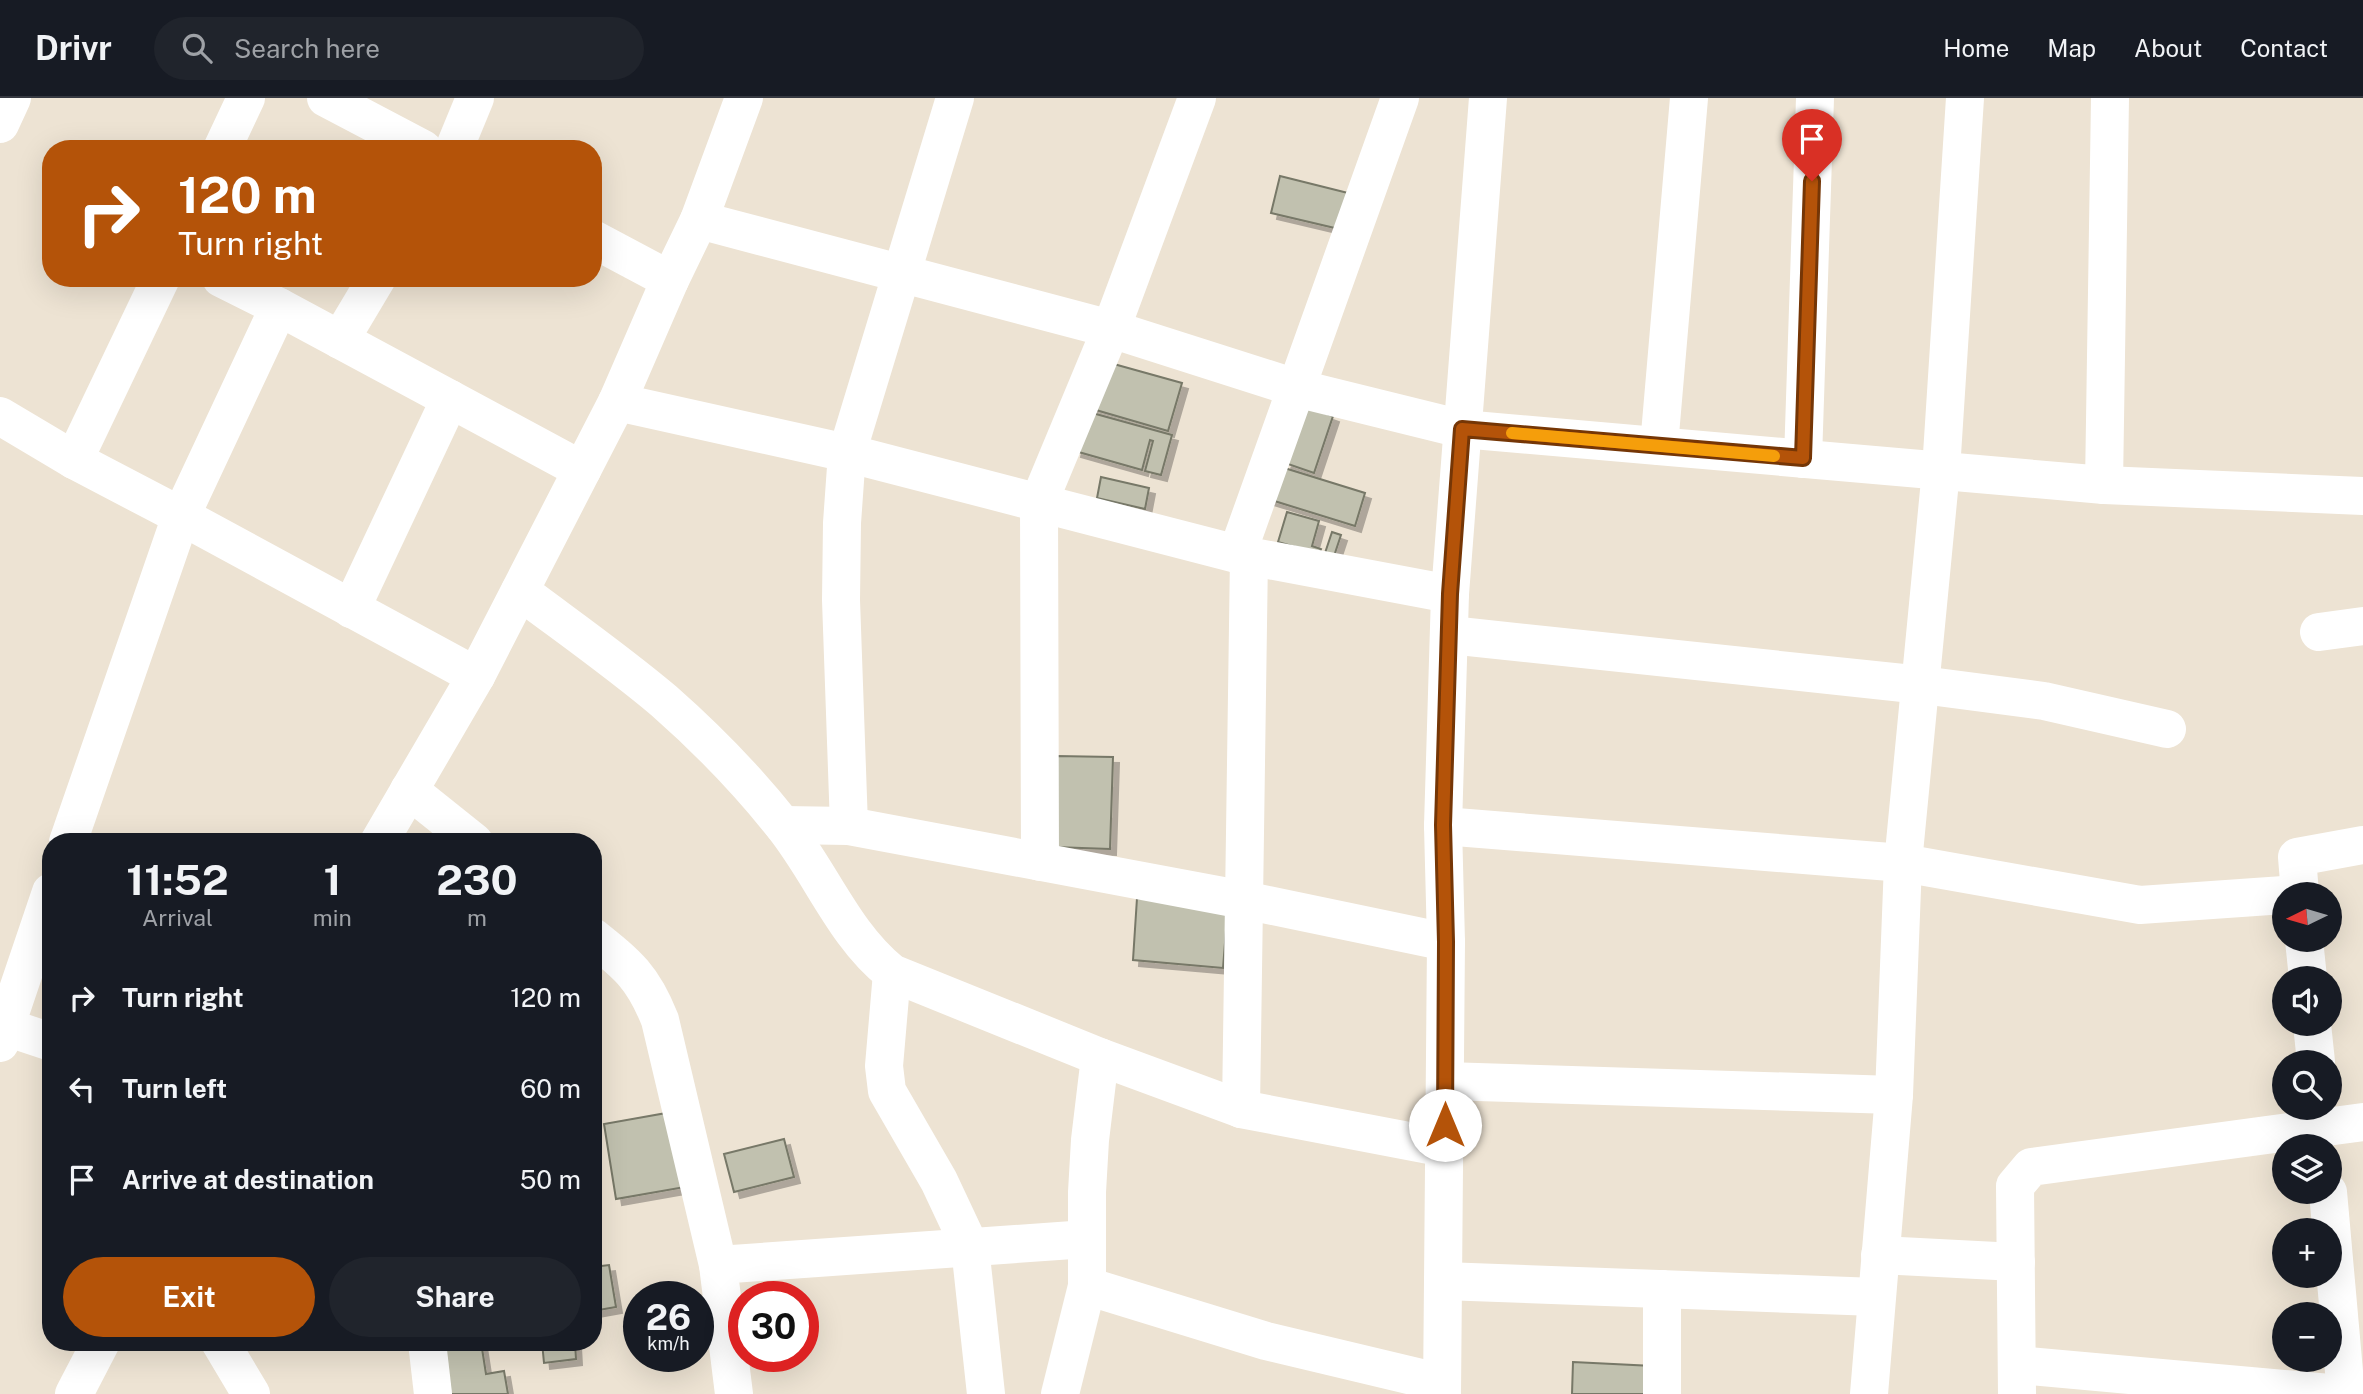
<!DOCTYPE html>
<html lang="en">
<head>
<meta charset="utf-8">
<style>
	:root { --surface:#171b24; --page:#20242c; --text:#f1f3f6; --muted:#9ea1a6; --line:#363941; --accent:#b45309 }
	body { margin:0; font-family:"Public Sans",sans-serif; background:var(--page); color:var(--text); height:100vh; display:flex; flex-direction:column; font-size:26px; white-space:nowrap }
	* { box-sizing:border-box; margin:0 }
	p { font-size:23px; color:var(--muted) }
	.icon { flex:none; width:38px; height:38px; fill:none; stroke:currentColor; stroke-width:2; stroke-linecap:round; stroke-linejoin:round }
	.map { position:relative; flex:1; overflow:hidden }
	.drawer { position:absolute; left:42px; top:735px; width:560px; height:518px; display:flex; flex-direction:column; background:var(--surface); border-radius:28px; box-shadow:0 7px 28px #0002 }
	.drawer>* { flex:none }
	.banner { position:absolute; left:42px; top:42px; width:560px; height:147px; border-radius:28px; box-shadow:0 7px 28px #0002; background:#b45309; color:#fff; overflow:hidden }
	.needle { width:46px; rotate:265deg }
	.tools { position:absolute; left:2272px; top:784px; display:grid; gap:14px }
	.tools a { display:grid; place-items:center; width:70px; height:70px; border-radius:50%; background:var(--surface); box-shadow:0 7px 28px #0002; font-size:35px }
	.speed { position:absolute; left:623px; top:1183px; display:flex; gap:14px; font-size:35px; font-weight:700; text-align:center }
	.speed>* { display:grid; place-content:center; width:91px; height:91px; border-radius:50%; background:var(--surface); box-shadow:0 7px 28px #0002; line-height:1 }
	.speed small { font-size:18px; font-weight:400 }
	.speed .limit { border:10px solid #d22; background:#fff; color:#111 }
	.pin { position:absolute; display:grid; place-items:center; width:60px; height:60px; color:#fff; margin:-72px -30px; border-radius:50% 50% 50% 0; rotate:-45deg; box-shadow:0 0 7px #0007 }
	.pin .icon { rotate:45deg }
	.me { position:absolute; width:77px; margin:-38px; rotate:0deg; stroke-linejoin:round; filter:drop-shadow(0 0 5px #0008) }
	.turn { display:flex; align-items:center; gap:24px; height:147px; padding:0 21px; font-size:32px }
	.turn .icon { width:91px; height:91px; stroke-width:2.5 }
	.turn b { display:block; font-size:49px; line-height:60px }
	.eta { display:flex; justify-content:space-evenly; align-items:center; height:119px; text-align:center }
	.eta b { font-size:42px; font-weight:700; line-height:49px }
	.action { display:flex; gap:14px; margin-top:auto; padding:14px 21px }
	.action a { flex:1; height:80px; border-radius:42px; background:var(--accent); color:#fff; font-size:28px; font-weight:700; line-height:80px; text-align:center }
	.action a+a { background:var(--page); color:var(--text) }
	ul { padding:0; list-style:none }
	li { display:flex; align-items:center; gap:21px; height:91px; padding:0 21px }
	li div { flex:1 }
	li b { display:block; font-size:26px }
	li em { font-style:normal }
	header { display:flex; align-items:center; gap:42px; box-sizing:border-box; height:98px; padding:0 35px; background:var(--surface); border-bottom:2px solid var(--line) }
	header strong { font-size:33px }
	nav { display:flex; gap:38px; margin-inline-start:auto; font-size:24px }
	.search { width:490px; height:63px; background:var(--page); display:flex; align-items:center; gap:18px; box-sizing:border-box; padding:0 24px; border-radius:38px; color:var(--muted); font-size:26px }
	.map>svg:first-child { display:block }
	.building { fill:#c1c1af; stroke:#777867; stroke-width:2; filter:url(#shadow) }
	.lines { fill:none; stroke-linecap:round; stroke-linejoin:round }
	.street { stroke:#fff; stroke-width:38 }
	.route-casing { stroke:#753606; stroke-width:18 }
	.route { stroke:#b45309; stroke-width:12 }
	.slow { stroke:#f59e0b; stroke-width:12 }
</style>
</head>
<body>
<header>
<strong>Drivr</strong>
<div class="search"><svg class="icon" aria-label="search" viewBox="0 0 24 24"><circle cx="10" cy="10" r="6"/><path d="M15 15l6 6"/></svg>Search here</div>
<nav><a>Home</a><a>Map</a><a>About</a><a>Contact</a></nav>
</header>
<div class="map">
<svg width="2363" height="1296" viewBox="0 0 2363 1296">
	<defs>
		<filter id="shadow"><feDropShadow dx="6" dy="6" stdDeviation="0" flood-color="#0004"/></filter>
	</defs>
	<rect width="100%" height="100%" fill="#ede3d3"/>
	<g class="building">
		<polygon points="1280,78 1348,95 1339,131 1271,115"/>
		<polygon points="1103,263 1182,285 1168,333 1089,310"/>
		<polygon points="1305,308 1333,318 1314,375 1285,365"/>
		<polygon points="1085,313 1172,337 1161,377 1145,373 1153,343 1150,342 1142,372 1075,353"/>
		<polygon points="1278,368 1365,395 1355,428 1268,401"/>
		<polygon points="1101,379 1149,390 1145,411 1097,400"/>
		<polygon points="1287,414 1319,423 1312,448 1321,451 1319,456 1278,444"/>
		<polygon points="1332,434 1341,437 1334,458 1325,455"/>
		<polygon points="1056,658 1113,659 1110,751 1054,749"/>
		<polygon points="1137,800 1228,807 1223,870 1133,862"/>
		<polygon points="672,1014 685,1089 616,1101 604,1026"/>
		<polygon points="784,1041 794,1079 734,1094 724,1056"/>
		<polygon points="609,1167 616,1209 593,1213 593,1169"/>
		<polygon points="442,1244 481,1244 486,1276 504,1273 508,1296 449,1296"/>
		<polygon points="542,1244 575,1244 576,1261 544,1265"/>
		<polygon points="1573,1264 1653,1268 1652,1296 1572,1296"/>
	</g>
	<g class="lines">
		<g class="street">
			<polyline points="326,0 423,51"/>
			<polyline points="0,26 12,0"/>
			<polyline points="222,51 246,0"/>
			<polyline points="454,51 475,0"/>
			<polyline points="699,122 1111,231 1296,290 1462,331 2104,387 2363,398"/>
			<polyline points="593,141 670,182"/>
			<polyline points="221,180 279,209 582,372"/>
			<polyline points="340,242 377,180"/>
			<polyline points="617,304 847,355 1237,456 1450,496"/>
			<polyline points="0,318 74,362 181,418 476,578"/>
			<polyline points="1659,348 1689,0"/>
			<polyline points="1803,361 1815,0"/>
			<polyline points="74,362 161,180"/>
			<polyline points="2104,387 2110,0"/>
			<polyline points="1237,456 1400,0"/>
			<path d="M520,493c48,36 98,71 144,110 42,37 83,79 118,123 39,48 61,110 110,149l208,84 141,52 204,39"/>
			<polyline points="351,511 450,301"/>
			<polyline points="2319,534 2363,528"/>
			<polyline points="1450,537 1922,587 2044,603 2167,631"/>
			<polyline points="409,692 474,744"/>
			<polyline points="783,727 849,728 1244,802 1446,844"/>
			<polyline points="849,728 841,502 842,425 847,355 955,0"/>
			<polyline points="1443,728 1903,765 2140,807 2284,797"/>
			<polyline points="68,744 181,418 279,209"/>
			<polyline points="379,744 476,578 617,304 670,182 699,122 744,0"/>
			<polyline points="1040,764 1039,404 1111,231 1197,0"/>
			<polyline points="2300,796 2297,759 2363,747"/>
			<path d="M593,839c35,28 50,40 67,83l58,245 16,129"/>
			<polyline points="2304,842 2308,880"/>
			<polyline points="892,875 884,968 887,993 939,1083 970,1149 986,1296"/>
			<polyline points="2312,926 2316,964"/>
			<polyline points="0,927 51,944"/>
			<polyline points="0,945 51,794"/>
			<polyline points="1445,983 1894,997"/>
			<polyline points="1241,1011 1249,458"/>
			<polyline points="2328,1094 2346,1296"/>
			<polyline points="1880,1157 2016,1164"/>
			<polyline points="718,1167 1087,1141"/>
			<polyline points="1443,1183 1876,1199"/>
			<polyline points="1087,1188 1266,1243 1442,1285"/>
			<polyline points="1662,1191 1662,1296"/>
			<polyline points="220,1244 251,1296"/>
			<polyline points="427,1244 433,1296"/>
			<polyline points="2018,1267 2341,1296"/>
			<polyline points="74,1296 101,1244"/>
			<polyline points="1060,1296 1087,1188 1087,1094 1090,1042 1100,959"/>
			<polyline points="1442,1296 1446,844 1443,728 1450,496 1488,0"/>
			<polyline points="1869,1296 1894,997 1903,765 1941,372 1965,0"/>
			<polyline points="2017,1296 2015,1088 2031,1069 2363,1024"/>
		</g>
	</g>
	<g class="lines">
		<g class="route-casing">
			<polyline id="route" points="1445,1027 1446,844 1443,727 1450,496 1462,331 1803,360 1812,83"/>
		</g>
		<use href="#route" class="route"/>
		<polyline class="slow" points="1512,335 1774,358"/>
	</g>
</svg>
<div class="tools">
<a><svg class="needle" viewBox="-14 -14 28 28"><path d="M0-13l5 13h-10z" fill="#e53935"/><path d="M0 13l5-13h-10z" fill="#9ea1a6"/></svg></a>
<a><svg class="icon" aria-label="sound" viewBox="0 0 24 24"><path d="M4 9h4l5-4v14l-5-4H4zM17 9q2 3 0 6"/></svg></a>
<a><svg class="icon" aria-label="search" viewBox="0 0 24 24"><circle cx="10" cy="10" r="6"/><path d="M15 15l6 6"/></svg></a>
<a><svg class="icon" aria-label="layers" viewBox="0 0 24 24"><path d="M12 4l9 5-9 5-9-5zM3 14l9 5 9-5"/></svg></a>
<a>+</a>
<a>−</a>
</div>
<div class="speed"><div>26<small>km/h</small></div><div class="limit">30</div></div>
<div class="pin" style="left:1812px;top:83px;background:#d93025"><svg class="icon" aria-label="arrive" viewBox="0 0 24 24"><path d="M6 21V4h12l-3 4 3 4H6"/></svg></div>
<svg class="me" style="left:1445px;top:1027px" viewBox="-20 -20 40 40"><circle r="19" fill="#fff"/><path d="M0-13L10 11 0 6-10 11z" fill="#b45309"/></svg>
<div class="banner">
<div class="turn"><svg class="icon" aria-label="right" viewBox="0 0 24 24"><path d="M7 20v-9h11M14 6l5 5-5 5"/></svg><div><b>120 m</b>Turn right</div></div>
</div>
<section class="drawer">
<div class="eta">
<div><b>11:52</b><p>Arrival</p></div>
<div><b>1</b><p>min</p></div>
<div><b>230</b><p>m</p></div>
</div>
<ul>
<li><svg class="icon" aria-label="right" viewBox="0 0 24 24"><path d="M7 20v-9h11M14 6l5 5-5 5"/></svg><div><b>Turn right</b></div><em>120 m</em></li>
<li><svg class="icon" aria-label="left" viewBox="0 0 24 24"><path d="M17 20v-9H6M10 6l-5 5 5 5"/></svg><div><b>Turn left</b></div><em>60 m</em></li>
<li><svg class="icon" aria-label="arrive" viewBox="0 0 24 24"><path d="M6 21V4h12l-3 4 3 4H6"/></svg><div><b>Arrive at destination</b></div><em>50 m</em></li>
</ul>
<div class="action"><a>Exit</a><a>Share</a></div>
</section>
</div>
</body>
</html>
